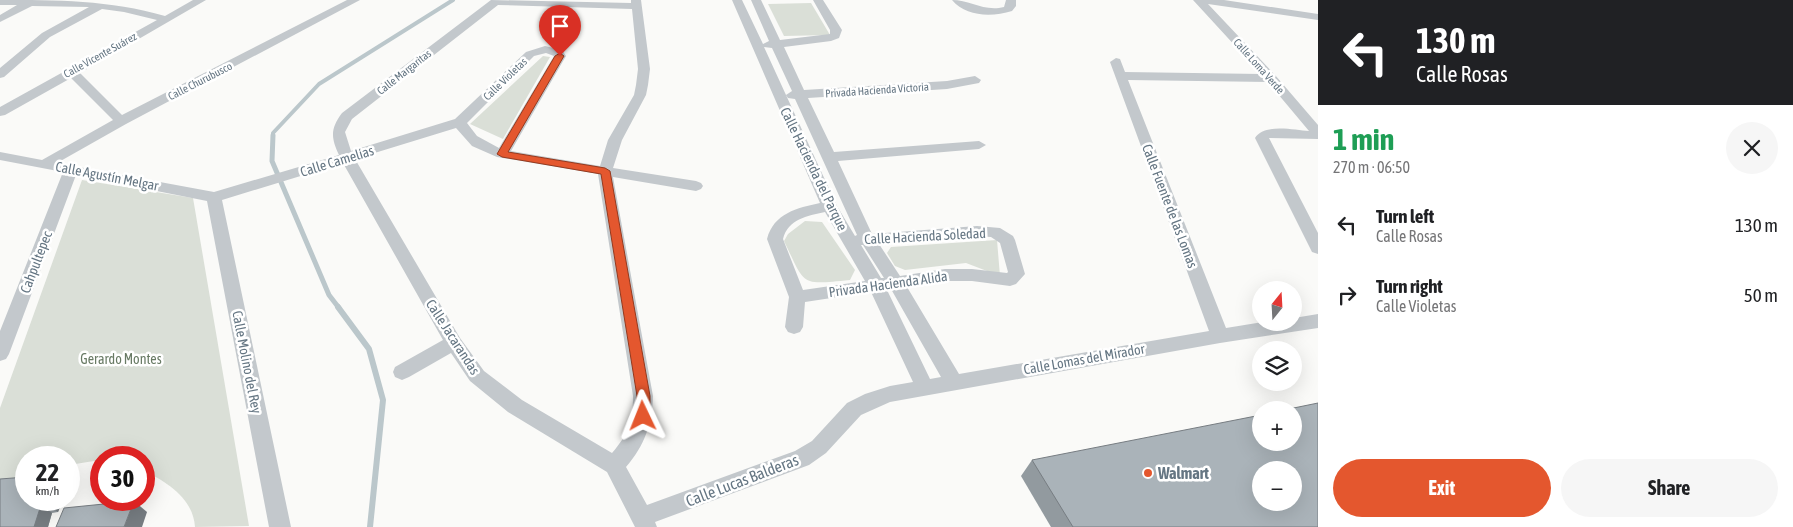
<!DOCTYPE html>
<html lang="en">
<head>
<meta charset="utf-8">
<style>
	:root { --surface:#fff; --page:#f6f6f6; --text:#202124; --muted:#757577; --accent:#e4572e }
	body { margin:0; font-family:"Asap Condensed",sans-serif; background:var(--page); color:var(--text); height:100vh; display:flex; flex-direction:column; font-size:19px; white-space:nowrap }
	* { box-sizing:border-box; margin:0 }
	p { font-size:16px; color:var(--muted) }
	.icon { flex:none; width:28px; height:28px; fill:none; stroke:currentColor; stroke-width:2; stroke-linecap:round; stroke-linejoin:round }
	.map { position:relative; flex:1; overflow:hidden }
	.panel { display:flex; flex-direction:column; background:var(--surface); width:475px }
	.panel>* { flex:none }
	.banner { background:#202124; color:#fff; overflow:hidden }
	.needle { width:32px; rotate:18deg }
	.fabs { position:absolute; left:1252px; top:281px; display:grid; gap:10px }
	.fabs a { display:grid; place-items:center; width:50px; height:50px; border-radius:50%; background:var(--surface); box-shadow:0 5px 20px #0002; font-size:25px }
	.speed { position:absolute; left:15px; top:446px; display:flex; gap:10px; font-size:25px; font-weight:700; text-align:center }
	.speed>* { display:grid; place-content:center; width:65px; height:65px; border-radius:50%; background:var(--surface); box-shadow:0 5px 20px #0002; line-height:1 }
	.speed small { font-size:12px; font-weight:400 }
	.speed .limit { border:8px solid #d22; background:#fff; color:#111 }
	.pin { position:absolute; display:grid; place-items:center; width:42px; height:42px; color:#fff; margin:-51px -21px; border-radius:50% 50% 50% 0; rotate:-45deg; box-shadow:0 0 5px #0007 }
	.pin .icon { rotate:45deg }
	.me { position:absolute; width:55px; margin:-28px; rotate:358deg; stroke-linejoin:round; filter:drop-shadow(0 0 4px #0008) }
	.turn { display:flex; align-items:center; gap:18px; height:105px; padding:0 15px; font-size:22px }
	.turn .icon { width:65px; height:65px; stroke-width:2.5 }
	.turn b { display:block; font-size:35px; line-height:42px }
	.round { display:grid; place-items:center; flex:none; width:52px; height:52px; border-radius:26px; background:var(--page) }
	.head { display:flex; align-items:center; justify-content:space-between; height:85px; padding:0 15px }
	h1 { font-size:30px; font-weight:700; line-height:38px; color:#1e9e55 }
	.button { display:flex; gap:10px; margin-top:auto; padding:10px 15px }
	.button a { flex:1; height:58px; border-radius:30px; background:var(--accent); color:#fff; font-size:20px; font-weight:700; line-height:58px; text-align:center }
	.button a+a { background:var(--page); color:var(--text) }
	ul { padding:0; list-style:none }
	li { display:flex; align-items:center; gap:15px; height:70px; padding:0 15px }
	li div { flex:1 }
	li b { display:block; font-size:19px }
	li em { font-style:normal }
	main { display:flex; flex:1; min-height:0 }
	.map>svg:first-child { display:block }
	.green { fill:#dadfd7 }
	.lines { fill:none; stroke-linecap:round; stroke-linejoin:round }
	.stream-far2 { stroke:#bbc7cb; stroke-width:4 }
	.stream-far1 { stroke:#bbc7cb; stroke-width:5 }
	.stream { stroke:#bbc7cb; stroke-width:6 }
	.minor { fill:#c3c8cc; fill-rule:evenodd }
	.wall { fill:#929a9f }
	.shaded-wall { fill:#777d82 }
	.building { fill:#aab3b9; stroke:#777d82; fill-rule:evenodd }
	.route { fill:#e4572e; stroke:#94391e }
	.poi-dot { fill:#e4572e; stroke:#fff; stroke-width:2 }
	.labels { text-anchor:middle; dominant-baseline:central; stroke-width:5; stroke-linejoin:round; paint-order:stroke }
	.far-street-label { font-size:11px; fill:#657683; stroke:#fff }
	.street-label { font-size:14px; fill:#657683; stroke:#fff }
	.park-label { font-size:14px; fill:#687a64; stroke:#fff }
	.near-poi-label { font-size:16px; font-weight:bold; fill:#657683; stroke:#fff; text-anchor:start }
	.near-street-label { font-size:16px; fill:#657683; stroke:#fff }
</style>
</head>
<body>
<main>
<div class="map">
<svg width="1318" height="527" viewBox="0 0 1318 527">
	<rect width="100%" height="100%" fill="#fafaf8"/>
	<g class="green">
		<polygon points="811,3 830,35 784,36 768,4"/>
		<polygon points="543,56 550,57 503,139 470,124"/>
		<path d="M82,180l111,18 56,328 -54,1c-2,-29 -28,-45 -51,-56v-13h-43v4l-7,-1 -25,4v-7h-43v17l-26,10v-77z"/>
		<path d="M805,221l17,1 33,48 -5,10c-51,5 -44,6 -66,-39l4,-7z"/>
		<polygon points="997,240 1000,276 966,263 905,270 895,266 887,253 891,247"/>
	</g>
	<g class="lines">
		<polyline class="stream-far2" points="273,136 273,133 319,84 453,0"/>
		<polyline class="stream-far1" points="273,135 272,161 329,295 339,308"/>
		<polyline class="stream" points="338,307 369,349 383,400 370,527"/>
		<g class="minor">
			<path d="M0,0c56,0 110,0 165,16l28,-16h13l-126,73 42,42 225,-115h13l-234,124 -69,39 157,29 125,-37c-8,-17 -9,-26 3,-42l149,-113 140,3v-3h10l9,69 -2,16 -2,10 -24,45 -9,28 83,13 5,2 2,3 -2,3 -5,2 -83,-14 40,219c-1,28 -8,49 -27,71l21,38 148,-54 17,-10 35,-38 18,-9 25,-8 23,-4 -42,-90 -66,10 -2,25 -3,5 -6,2 -6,-2 -3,-5 4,-30 -22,-58c7,-26 30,-31 53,-36l-88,-203h10l21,44 6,-3 -18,-41h10l19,40 50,-6v-4l-17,-30h10l19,30 -3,8 -8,3 -47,6 20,43 143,-9 28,-5 6,4 -2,3 -32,6 -139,9 26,54 145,-11 7,4 -7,4 -141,12 34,73 105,-8 23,2 13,8 2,4 10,34 -9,10 -6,2 -38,-5h-27l-38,6 52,87 250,-43 -99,-269 6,-4 4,1 5,13 136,2 -68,-74h31l94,14v6l-110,-16 67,71 43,50v14l-49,-1 49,95v21l-6,-2 -57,-114c9,-15 39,-8 54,-7l-41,-49 -140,-2 98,248 37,-6h31v-4l24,-4v14l-98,15 -330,59 -29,13 -35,38 -17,12 -154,57 2,5h-22l-28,-55 -99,-60 -38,-31 -19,-28 -42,24 -7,3 -7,-3 -2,-5 2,-5 48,-27 -100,-177 -121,37 69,327h-22l-62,-326 -131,-26 -67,179 -3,5 -6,2v-30l63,-159 -63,-12v-8l42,8 71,-40 -42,-42 -66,37 -5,1v-9l157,-87 -33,-8 -22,-3 -52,28 -46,40 -4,1v-10l42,-35 47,-26 -57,-1 -32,16v-7l17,-10h-17zM498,5l134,4 6,60 -2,16 -2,10 -26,45 -8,26 -89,-15 55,-95 -4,-6 -17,-4 -19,6 -71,67 -104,32 -6,-19 7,-13zM764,47l8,1 20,43 -6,4zM546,53l8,3 -55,92 -22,-12 -10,-13 67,-67zM786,95l2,3 7,1 62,136 -2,1 -18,-30zM456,128l16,18 25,11 101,17 35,222c0,24 -5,39 -21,57l-90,-53 -38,-29 -24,-33 -105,-179zM825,212l40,69 -62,9 -20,-51c5,-20 24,-23 42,-27zM977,236l14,1 9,6 8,29 -1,1 -35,-4h-27l-45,7 -21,-32zM861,245h2l21,33h-3zM891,289l50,88 -11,2 -43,-89z"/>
			<path d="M952,0c18,0 32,12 52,7l2,-7h10v6l-4,5c-20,6 -46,6 -60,-11z"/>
		</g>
	</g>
	<g class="wall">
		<polygon points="1032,460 1318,527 1051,527 1021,476"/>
		<polygon points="26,500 63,500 58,512 52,513 48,527 0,527"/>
	</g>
	<g class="shaded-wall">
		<polygon points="50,500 63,500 58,512 48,505"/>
		<polygon points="134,501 147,512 142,527 124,527"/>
		<polygon points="41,505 52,513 48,527 34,527"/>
	</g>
	<g class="building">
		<path d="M1318,403v124h-245l-41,-67 229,-45v27h33v-32h-10zM1261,470h33v32h-33z"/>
		<polygon points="26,477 26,500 50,500 48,505 41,505 34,527 0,527 0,479"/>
		<polygon points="134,501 124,527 56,527 64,508"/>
	</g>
	<polygon class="route" points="560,53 564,56 508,152 605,168 610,171 650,396 650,416 648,421 643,422 638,421 636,416 637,396 601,174 502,157 497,154 555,56"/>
	<circle class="poi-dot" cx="1148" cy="473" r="5"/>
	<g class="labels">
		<g class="far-street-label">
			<text transform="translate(100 55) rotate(-29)">Calle Vicente Suárez</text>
			<text transform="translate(1259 66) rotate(48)">Calle Loma Verde</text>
			<text transform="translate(404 72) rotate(-38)">Calle Margaritas</text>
			<text transform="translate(505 79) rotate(-44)">Calle Violetas</text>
			<text transform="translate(200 81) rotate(-27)">Calle Churubusco</text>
			<text transform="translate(877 90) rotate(-4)">Privada Hacienda Victoria</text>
		</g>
		<g class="street-label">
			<text transform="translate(337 161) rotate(-17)">Calle Camelias</text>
			<text transform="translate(814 169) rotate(64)">Calle Hacienda del Parque</text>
			<text transform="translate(107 176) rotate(11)">Calle Agustín Melgar</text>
			<text transform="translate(1170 206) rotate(69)">Calle Fuente de las Lomas</text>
			<text transform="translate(925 236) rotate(-3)">Calle Hacienda Soledad</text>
			<text transform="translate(36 262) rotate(-69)">Cahpultepec</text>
			<text transform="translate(888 284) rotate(-8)">Privada Hacienda Alida</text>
			<text transform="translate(453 337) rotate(57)">Calle Jacarandas</text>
			<text transform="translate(1084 359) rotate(-10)">Calle Lomas del Mirador</text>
			<text transform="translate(247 362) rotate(79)">Calle Molino del Rey</text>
		</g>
		<g class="park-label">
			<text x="121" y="359">Gerardo Montes</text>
		</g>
		<g class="near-poi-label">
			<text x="1158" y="473">Walmart</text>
		</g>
		<g class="near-street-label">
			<text transform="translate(742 480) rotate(-21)">Calle Lucas Balderas</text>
		</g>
	</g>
</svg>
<div class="fabs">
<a><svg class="needle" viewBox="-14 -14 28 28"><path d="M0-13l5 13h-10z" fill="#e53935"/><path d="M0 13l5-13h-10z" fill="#757577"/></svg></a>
<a><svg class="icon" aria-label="layers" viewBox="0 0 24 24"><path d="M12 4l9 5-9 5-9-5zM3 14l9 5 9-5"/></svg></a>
<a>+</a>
<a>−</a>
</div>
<div class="speed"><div>22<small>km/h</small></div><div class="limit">30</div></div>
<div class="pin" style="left:560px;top:56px;background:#d93025"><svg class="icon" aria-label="arrive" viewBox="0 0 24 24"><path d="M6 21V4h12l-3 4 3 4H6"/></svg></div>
<svg class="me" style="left:643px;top:416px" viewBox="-20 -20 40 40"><path d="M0-17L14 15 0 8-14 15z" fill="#e4572e" stroke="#fff" stroke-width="4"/></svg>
</div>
<section class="panel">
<div class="banner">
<div class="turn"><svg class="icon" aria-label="left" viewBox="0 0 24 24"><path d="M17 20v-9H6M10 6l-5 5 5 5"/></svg><div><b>130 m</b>Calle Rosas</div></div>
</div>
<div class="head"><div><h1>1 min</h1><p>270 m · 06:50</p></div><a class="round"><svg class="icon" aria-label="close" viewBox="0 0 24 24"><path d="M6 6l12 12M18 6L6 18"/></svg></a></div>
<ul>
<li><svg class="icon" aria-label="left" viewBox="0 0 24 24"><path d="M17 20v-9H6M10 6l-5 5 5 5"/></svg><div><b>Turn left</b><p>Calle Rosas</p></div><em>130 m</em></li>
<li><svg class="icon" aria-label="right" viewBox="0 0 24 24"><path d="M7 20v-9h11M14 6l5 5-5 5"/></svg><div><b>Turn right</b><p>Calle Violetas</p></div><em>50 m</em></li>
</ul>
<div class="button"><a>Exit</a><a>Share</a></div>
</section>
</main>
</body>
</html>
